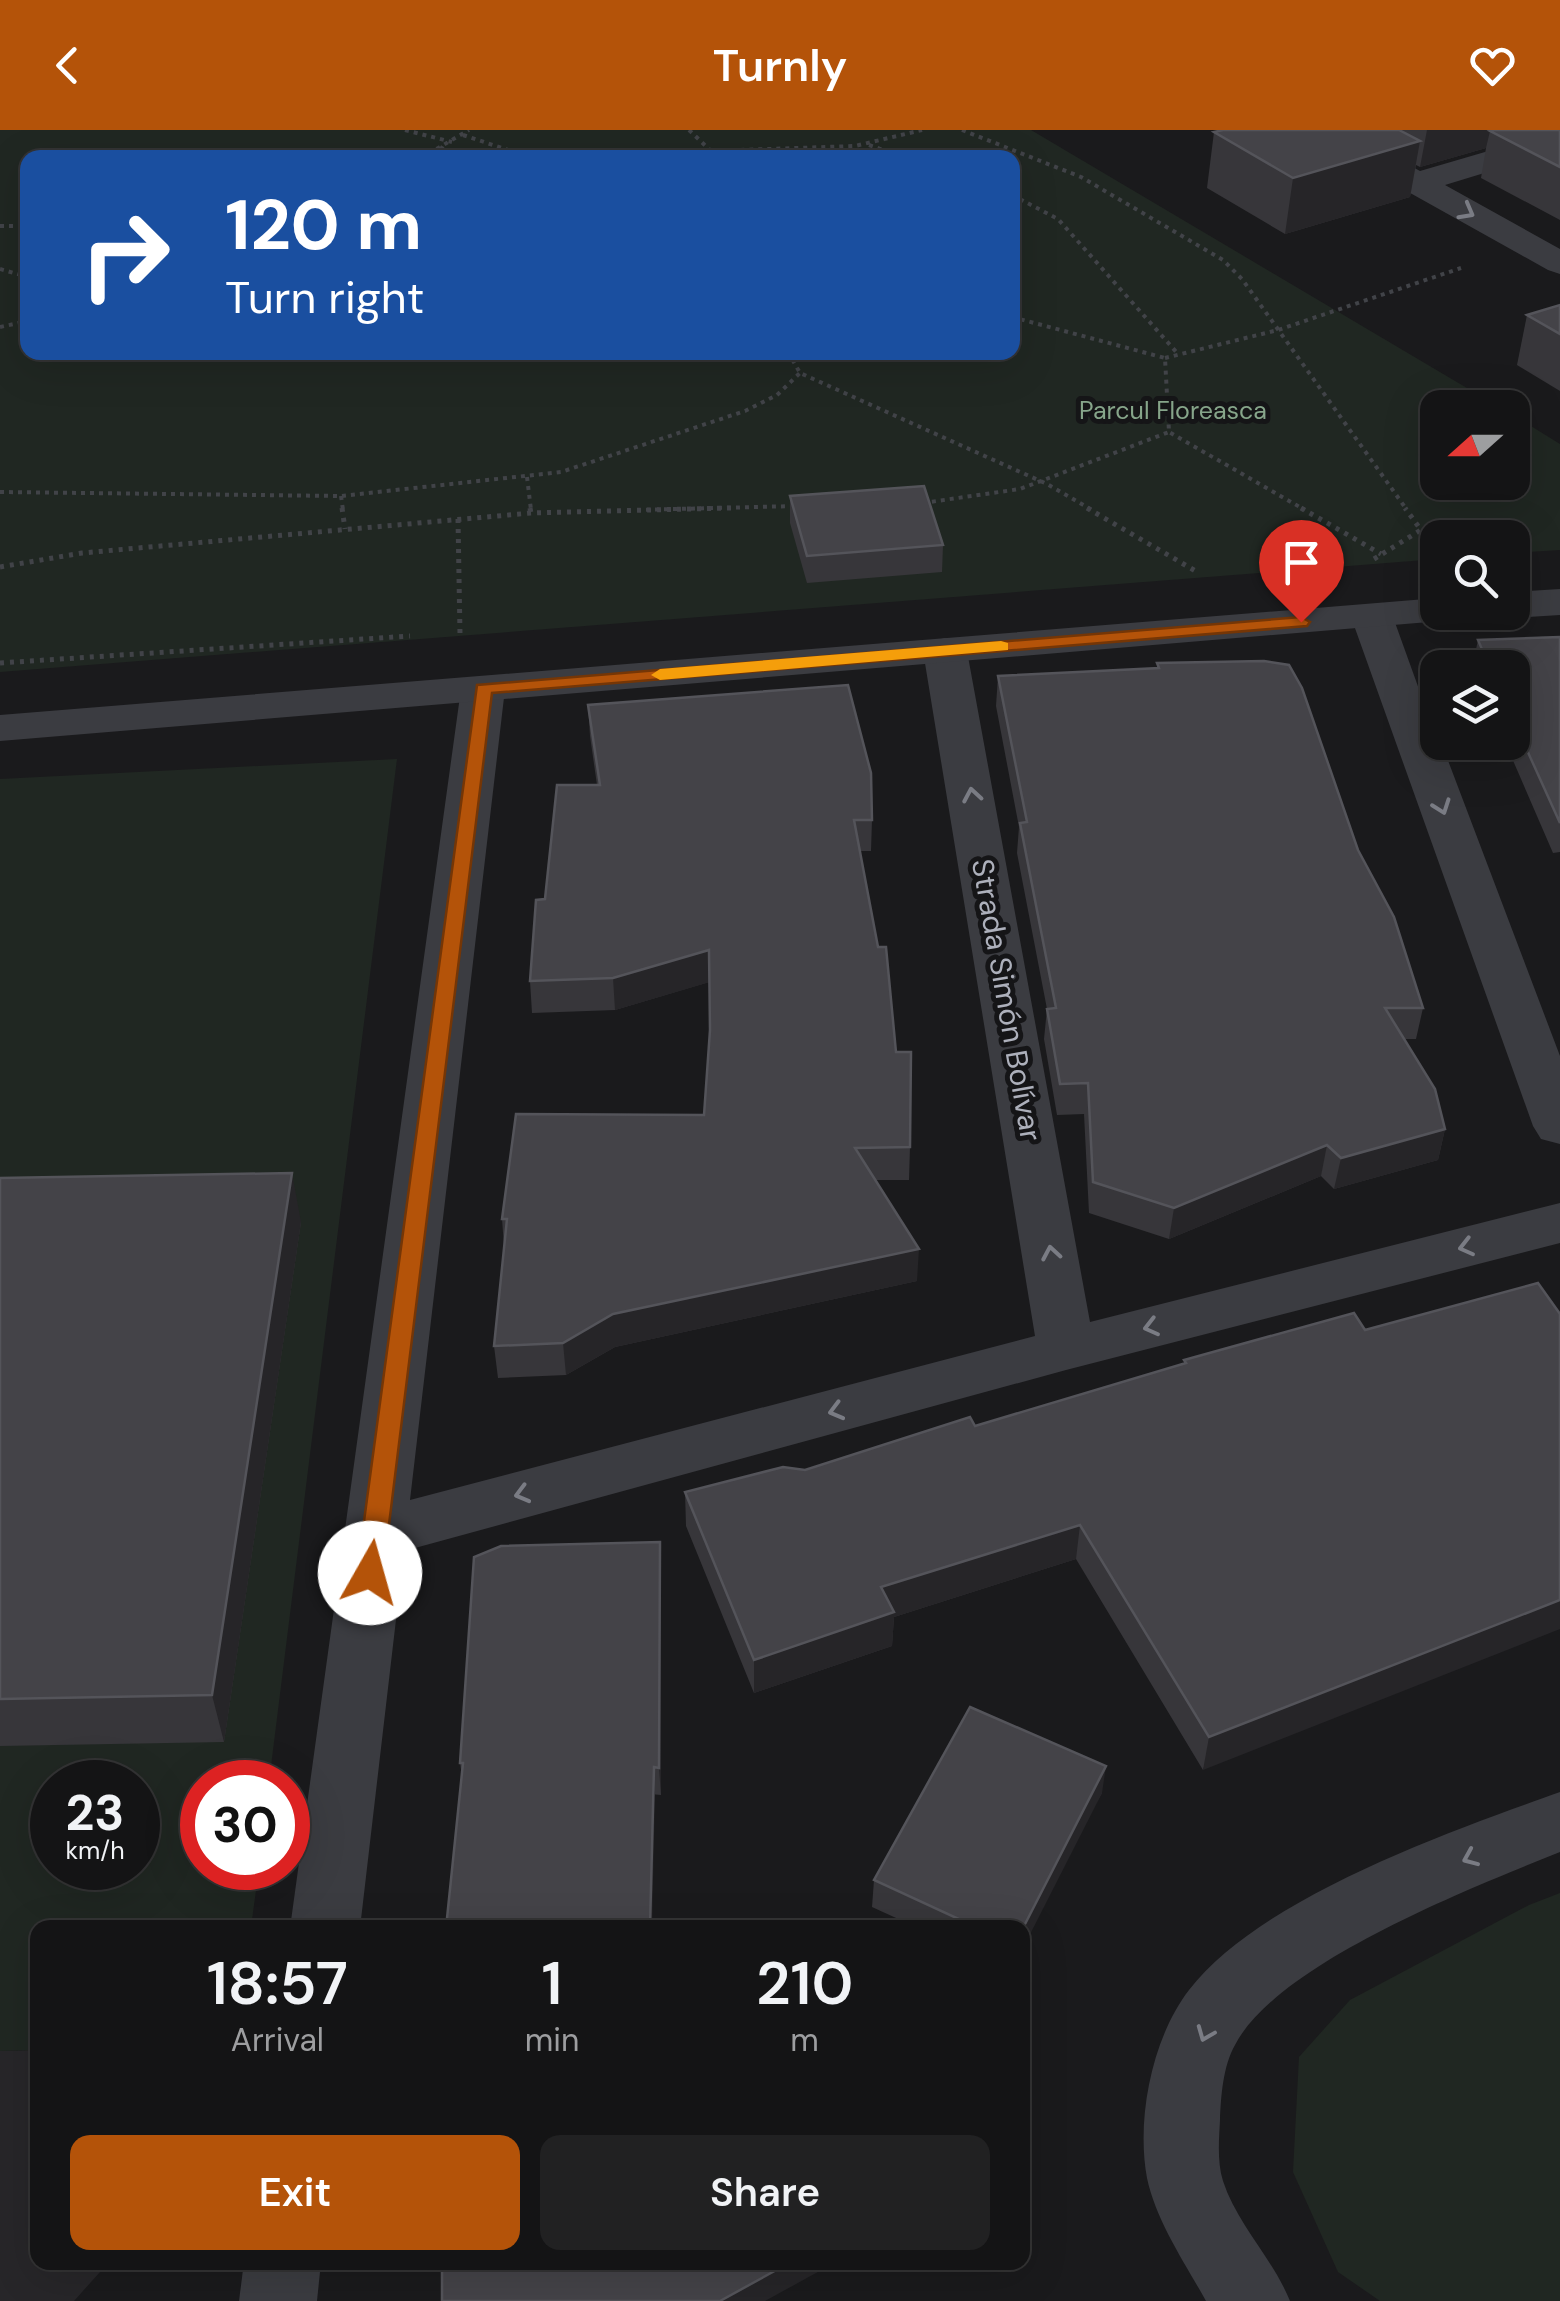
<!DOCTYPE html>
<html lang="en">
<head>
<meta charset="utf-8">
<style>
	:root { --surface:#141415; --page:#212122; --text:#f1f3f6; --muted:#9d9ea0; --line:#333334; --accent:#b45309 }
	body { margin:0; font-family:"DM Sans",sans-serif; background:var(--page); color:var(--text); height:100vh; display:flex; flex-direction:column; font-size:38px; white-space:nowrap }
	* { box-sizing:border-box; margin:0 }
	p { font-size:32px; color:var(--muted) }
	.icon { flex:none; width:55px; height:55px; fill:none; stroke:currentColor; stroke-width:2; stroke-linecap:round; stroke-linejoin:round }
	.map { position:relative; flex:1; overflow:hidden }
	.panel { position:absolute; left:30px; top:1790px; width:1000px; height:350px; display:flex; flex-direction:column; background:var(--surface); border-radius:20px; box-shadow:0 10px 40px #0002,0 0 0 2px var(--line) }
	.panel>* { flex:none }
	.banner { position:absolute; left:20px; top:20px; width:1000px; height:210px; border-radius:20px; box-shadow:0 10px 40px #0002,0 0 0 2px var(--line); background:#1a4fa0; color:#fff; overflow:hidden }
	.needle { width:65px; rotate:249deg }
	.fabs { position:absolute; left:1420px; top:260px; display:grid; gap:20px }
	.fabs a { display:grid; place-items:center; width:110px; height:110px; border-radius:20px; background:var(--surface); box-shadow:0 10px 40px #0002,0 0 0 2px var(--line); font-size:50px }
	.speed { position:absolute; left:30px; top:1630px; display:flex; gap:20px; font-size:50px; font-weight:700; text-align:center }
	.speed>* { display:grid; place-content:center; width:130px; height:130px; border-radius:50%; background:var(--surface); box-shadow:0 10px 40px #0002,0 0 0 2px var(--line); line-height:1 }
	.speed small { font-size:25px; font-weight:400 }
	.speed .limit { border:15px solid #d22; background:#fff; color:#111 }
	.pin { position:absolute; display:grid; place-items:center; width:85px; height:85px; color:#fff; margin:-102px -42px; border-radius:50% 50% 50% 0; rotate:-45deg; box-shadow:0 0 10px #0007 }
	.pin .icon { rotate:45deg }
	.me { position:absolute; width:110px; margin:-55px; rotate:7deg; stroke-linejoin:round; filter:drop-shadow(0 0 8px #0008) }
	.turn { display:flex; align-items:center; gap:35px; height:210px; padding:0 40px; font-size:45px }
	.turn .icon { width:130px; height:130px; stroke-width:2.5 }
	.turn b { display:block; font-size:70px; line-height:85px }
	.eta { display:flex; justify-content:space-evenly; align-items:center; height:170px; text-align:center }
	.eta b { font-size:60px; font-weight:600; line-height:70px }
	.primary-button { display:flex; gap:20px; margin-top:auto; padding:20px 40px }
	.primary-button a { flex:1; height:115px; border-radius:20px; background:var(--accent); color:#fff; font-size:40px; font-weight:600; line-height:115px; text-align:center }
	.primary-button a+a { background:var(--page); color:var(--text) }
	header { display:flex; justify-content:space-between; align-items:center; height:130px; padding:0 40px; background:var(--accent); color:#fff; font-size:45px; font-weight:600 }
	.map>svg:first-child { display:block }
	.built { fill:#272629 }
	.green { fill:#202722; fill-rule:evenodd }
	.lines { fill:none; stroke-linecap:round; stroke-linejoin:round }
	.path-far1 { stroke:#414348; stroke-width:4; stroke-dasharray:4 5; stroke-linecap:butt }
	.path { stroke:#414348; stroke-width:5; stroke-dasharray:4 6; stroke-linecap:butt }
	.minor { fill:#3b3c41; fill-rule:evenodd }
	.tertiary { fill:#3b3c41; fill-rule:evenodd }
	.wall { fill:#37363a }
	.shaded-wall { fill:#262528 }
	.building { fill:#444348; stroke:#54545a; stroke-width:2.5 }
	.oneway { stroke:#7a7c84 }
	.route { fill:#b45309; stroke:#753606; stroke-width:2.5 }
	.slow { fill:#f59e0b }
	.labels { text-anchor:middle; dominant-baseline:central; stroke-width:10; stroke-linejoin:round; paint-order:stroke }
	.far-park-label { font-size:25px; fill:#86a58a; stroke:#151517 }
	.street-label { font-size:30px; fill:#adb0bb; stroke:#151517 }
</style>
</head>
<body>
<header><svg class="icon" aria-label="back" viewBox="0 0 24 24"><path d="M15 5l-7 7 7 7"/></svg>Turnly<svg class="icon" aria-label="heart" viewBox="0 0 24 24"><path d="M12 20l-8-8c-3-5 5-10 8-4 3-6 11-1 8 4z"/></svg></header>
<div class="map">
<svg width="1560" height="2171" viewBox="0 0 1560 2171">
	<rect width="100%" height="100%" fill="#1a1a1c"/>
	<polygon class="built" points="37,1920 38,2132 108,2133 74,2171 0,2171 0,1921"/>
	<g class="green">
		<path d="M0,0h1031l468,277 -61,1v74h74l1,-67 47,29v106l-47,3 -1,-15h-74l-1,21 -1437,113zM28,28h984v194h-984z"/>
		<path d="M397,629l-128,1023h-67v86h57l-8,59 -213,1 -1,122 -37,1v-1272zM52,1652h86v86h-86z"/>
		<polygon points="1560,1763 1560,2171 1380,2171 1338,2142 1293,2042 1299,1927 1350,1870 1529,1775"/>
	</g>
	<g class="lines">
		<g class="path-far1">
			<polyline points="405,0 452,12"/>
			<polyline points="689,0 711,21"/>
			<polyline points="962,0 1081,47 1223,130 1242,149 1407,380"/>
			<polyline points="463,5 532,28"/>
			<polyline points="869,15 906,28"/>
			<polyline points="440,17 459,28"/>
			<polyline points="421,28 469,0"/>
			<polyline points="697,28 711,21 855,16 922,0"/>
			<polyline points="1012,65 1058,89 1179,225"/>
			<polyline points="0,96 28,96"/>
			<polyline points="0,139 28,147"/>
			<polyline points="1012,187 1165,228 1169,302 1305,380"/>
			<polyline points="0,197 28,191"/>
			<polyline points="788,222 800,243 1047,354 1092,380"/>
			<polyline points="1165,228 1278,200 1461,138"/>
			<polyline points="527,347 531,380"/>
			<polyline points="0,362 341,366 561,342 745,281 777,265 800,243"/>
			<polyline points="341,366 343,380"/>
			<polyline points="923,373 1020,359 1169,302"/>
			<polyline points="637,380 796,376"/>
		</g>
		<g class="path">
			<polyline points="342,378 345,399"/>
			<polyline points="530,378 531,383"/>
			<polyline points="1087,378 1199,443"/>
			<polyline points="1301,378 1381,424"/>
			<polyline points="458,389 460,504"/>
			<polyline points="1374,429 1421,400 1405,378"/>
			<polyline points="0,437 82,423 531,383 731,378"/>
			<polyline points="0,533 410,506"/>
		</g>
		<g class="minor">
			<polygon points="1305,0 1345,0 1420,41 1560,0 1560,20 1445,55 1560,119 1560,144 1548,140 1310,7"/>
			<polygon points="1372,474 1387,478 1393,487 1438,612 1441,612 1560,926 1560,1014 1541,1009 1533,996 1351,487 1357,478"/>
			<polygon points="945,508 960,512 967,521 1090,1192 1560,1073 1560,1113 1066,1240 404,1421 360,1798 290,1798 461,559 467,550 483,546 499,550 505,559 410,1370 1035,1206 923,521 930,512"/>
			<path d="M1560,1662v60c-84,34 -283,111 -325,193 -12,21 -14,51 -15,75 -1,19 -3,42 3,61 14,43 50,78 67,120h-84c-21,-38 -50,-80 -59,-123 -11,-59 5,-140 42,-188 72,-93 262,-159 371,-198z"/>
			<polygon points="244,2132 321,2132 317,2171 239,2171"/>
		</g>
		<g class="tertiary">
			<polygon points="1560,459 1560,485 1512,488 1496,482 1512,482 1512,462"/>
			<polygon points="1438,468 1438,482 1458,482 1453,490 0,611 0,585"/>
		</g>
	</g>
	<g class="wall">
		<polygon points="1223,0 1560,0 1560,90 1481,48 1486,18 1420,37 1416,35 1410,67 1285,104 1207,58 1214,2"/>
		<polygon points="1560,175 1560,261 1517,235 1527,185"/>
		<polygon points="790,366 943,415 942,442 807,453 790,393"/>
		<polygon points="1560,507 1560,722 1553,723 1505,612 1512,612 1512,538 1472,538 1478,510"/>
		<polygon points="1157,533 1358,720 1423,878 1416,909 1404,909 1445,999 1438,1030 1334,1059 1321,1046 1169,1109 1089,1083 1084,984 1057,985 1044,909 1047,879 1017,723 1019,697 996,576 998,546 1157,538"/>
		<polygon points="588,575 872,690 871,721 860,721 896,922 910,1017 909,1050 876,1050 917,1151 615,1217 566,1245 498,1248 494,1216 504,1116 502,1089 704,985 710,900 709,852 615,880 532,883 530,851 545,769 597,655 590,606"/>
		<polygon points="0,1048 301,1092 224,1612 0,1616"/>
		<polygon points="1354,1183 1203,1640 1076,1429 894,1487 892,1516 754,1563 686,1396 685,1362 805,1340 975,1296 1184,1234 1184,1230"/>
		<polygon points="661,1441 661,1665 462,1646 460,1633"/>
		<polygon points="1102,1663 1022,1798 918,1798 872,1777 874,1750"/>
	</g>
	<g class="shaded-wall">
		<polygon points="1427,0 1523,0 1490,1 1486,18 1420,37"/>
		<polygon points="1420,11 1410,67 1285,104 1293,48"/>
		<polygon points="709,820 710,852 615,880 613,848"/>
		<polygon points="1445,999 1438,1030 1334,1059 1341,1028"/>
		<polygon points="1327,1015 1321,1046 1169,1109 1174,1078"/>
		<polygon points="292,1043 301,1092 224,1612 212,1565"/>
		<polygon points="919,1119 917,1151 615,1217 566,1245 563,1213 613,1184"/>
		<polygon points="1080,1395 1076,1429 894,1487 892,1516 754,1563 754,1530 881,1457"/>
		<polygon points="660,1412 661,1441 661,1665 659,1638"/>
		<polygon points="1560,1470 1560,1499 1203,1640 1209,1607"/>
		<polygon points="1106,1636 1102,1663 1022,1820 1022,1800"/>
		<polygon points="654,1637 655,1665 652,1798 650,1798"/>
		<polygon points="791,2132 836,2132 765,2171 720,2171"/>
	</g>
	<g class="building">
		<polygon points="1223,0 1399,0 1420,11 1293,48 1214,2"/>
		<polygon points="1494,0 1560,0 1560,37 1490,1"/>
		<polygon points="1560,175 1560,204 1527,185"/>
		<polygon points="924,356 943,415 807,426 790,366"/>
		<polygon points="1560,507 1560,693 1512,587 1512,538 1490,538 1478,510"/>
		<polygon points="1264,531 1289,535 1302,558 1358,720 1394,787 1423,878 1385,878 1435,959 1445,999 1341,1028 1327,1015 1174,1078 1093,1052 1088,953 1060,954 1047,879 1056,878 1020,693 1027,692 998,546 1159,538 1157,533"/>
		<polygon points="848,555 871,643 872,690 854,690 878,817 886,817 896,922 911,922 910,1017 855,1018 919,1119 613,1184 563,1213 494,1216 507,1089 502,1089 516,984 704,985 710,900 709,820 613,848 530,851 536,770 545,769 557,655 600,655 588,575"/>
		<polygon points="292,1043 212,1565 0,1569 0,1048"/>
		<polygon points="1538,1153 1560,1184 1560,1470 1209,1607 1080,1395 881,1457 894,1482 754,1530 685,1362 783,1337 805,1340 970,1287 975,1296 1186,1233 1184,1230 1354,1183 1365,1200"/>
		<polygon points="660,1412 659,1638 654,1637 650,1798 446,1798 463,1633 460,1633 474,1427 501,1416"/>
		<polygon points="970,1577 1106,1636 1022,1800 1022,1798 978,1798 874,1750"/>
		<polygon points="442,2132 791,2132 720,2171 442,2171"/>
	</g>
	<defs><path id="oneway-chevron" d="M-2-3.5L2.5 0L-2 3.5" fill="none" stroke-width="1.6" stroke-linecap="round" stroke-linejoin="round" transform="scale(2.5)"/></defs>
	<g class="oneway">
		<use href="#oneway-chevron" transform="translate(1467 82) rotate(29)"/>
		<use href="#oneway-chevron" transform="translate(972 665) rotate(-100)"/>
		<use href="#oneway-chevron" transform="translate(1442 677) rotate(70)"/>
		<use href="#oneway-chevron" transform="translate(1466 1117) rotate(166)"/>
		<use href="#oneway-chevron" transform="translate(1051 1123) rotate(-100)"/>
		<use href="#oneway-chevron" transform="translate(1151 1197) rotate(166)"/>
		<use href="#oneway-chevron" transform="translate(836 1281) rotate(165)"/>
		<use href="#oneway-chevron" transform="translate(522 1364) rotate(165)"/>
		<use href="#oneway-chevron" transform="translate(1470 1728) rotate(157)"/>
		<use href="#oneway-chevron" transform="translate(1205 1904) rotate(112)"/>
	</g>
	<polygon class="route" points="1301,487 1310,492 1307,496 492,563 383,1443 379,1451 370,1454 361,1451 357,1443 477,555"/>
	<polygon class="slow" points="1001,511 1008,513 1008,520 660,550 651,545 660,539"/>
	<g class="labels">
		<g class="far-park-label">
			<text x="1173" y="280">Parcul Floreasca</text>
		</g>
		<g class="street-label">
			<text transform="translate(1007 870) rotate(80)">Strada Simón Bolívar</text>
		</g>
	</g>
</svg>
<div class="fabs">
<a><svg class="needle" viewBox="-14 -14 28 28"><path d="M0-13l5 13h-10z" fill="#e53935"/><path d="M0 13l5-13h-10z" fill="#9d9ea0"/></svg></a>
<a><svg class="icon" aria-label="search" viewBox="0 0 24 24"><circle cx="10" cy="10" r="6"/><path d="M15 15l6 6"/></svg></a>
<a><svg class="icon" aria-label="layers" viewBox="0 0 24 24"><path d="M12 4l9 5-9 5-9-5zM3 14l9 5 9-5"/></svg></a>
</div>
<div class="speed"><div>23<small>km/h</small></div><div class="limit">30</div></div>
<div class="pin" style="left:1301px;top:492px;background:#d93025"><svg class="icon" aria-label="arrive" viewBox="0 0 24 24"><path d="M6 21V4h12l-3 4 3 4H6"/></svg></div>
<svg class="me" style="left:370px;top:1443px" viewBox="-20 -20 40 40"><circle r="19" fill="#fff"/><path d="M0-13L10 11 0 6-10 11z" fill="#b45309"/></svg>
<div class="banner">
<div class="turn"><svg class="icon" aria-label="right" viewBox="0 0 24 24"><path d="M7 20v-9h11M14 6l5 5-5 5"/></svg><div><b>120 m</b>Turn right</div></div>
</div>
<section class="panel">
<div class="eta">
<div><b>18:57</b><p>Arrival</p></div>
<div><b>1</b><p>min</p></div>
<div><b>210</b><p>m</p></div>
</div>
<div class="primary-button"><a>Exit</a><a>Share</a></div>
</section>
</div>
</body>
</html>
